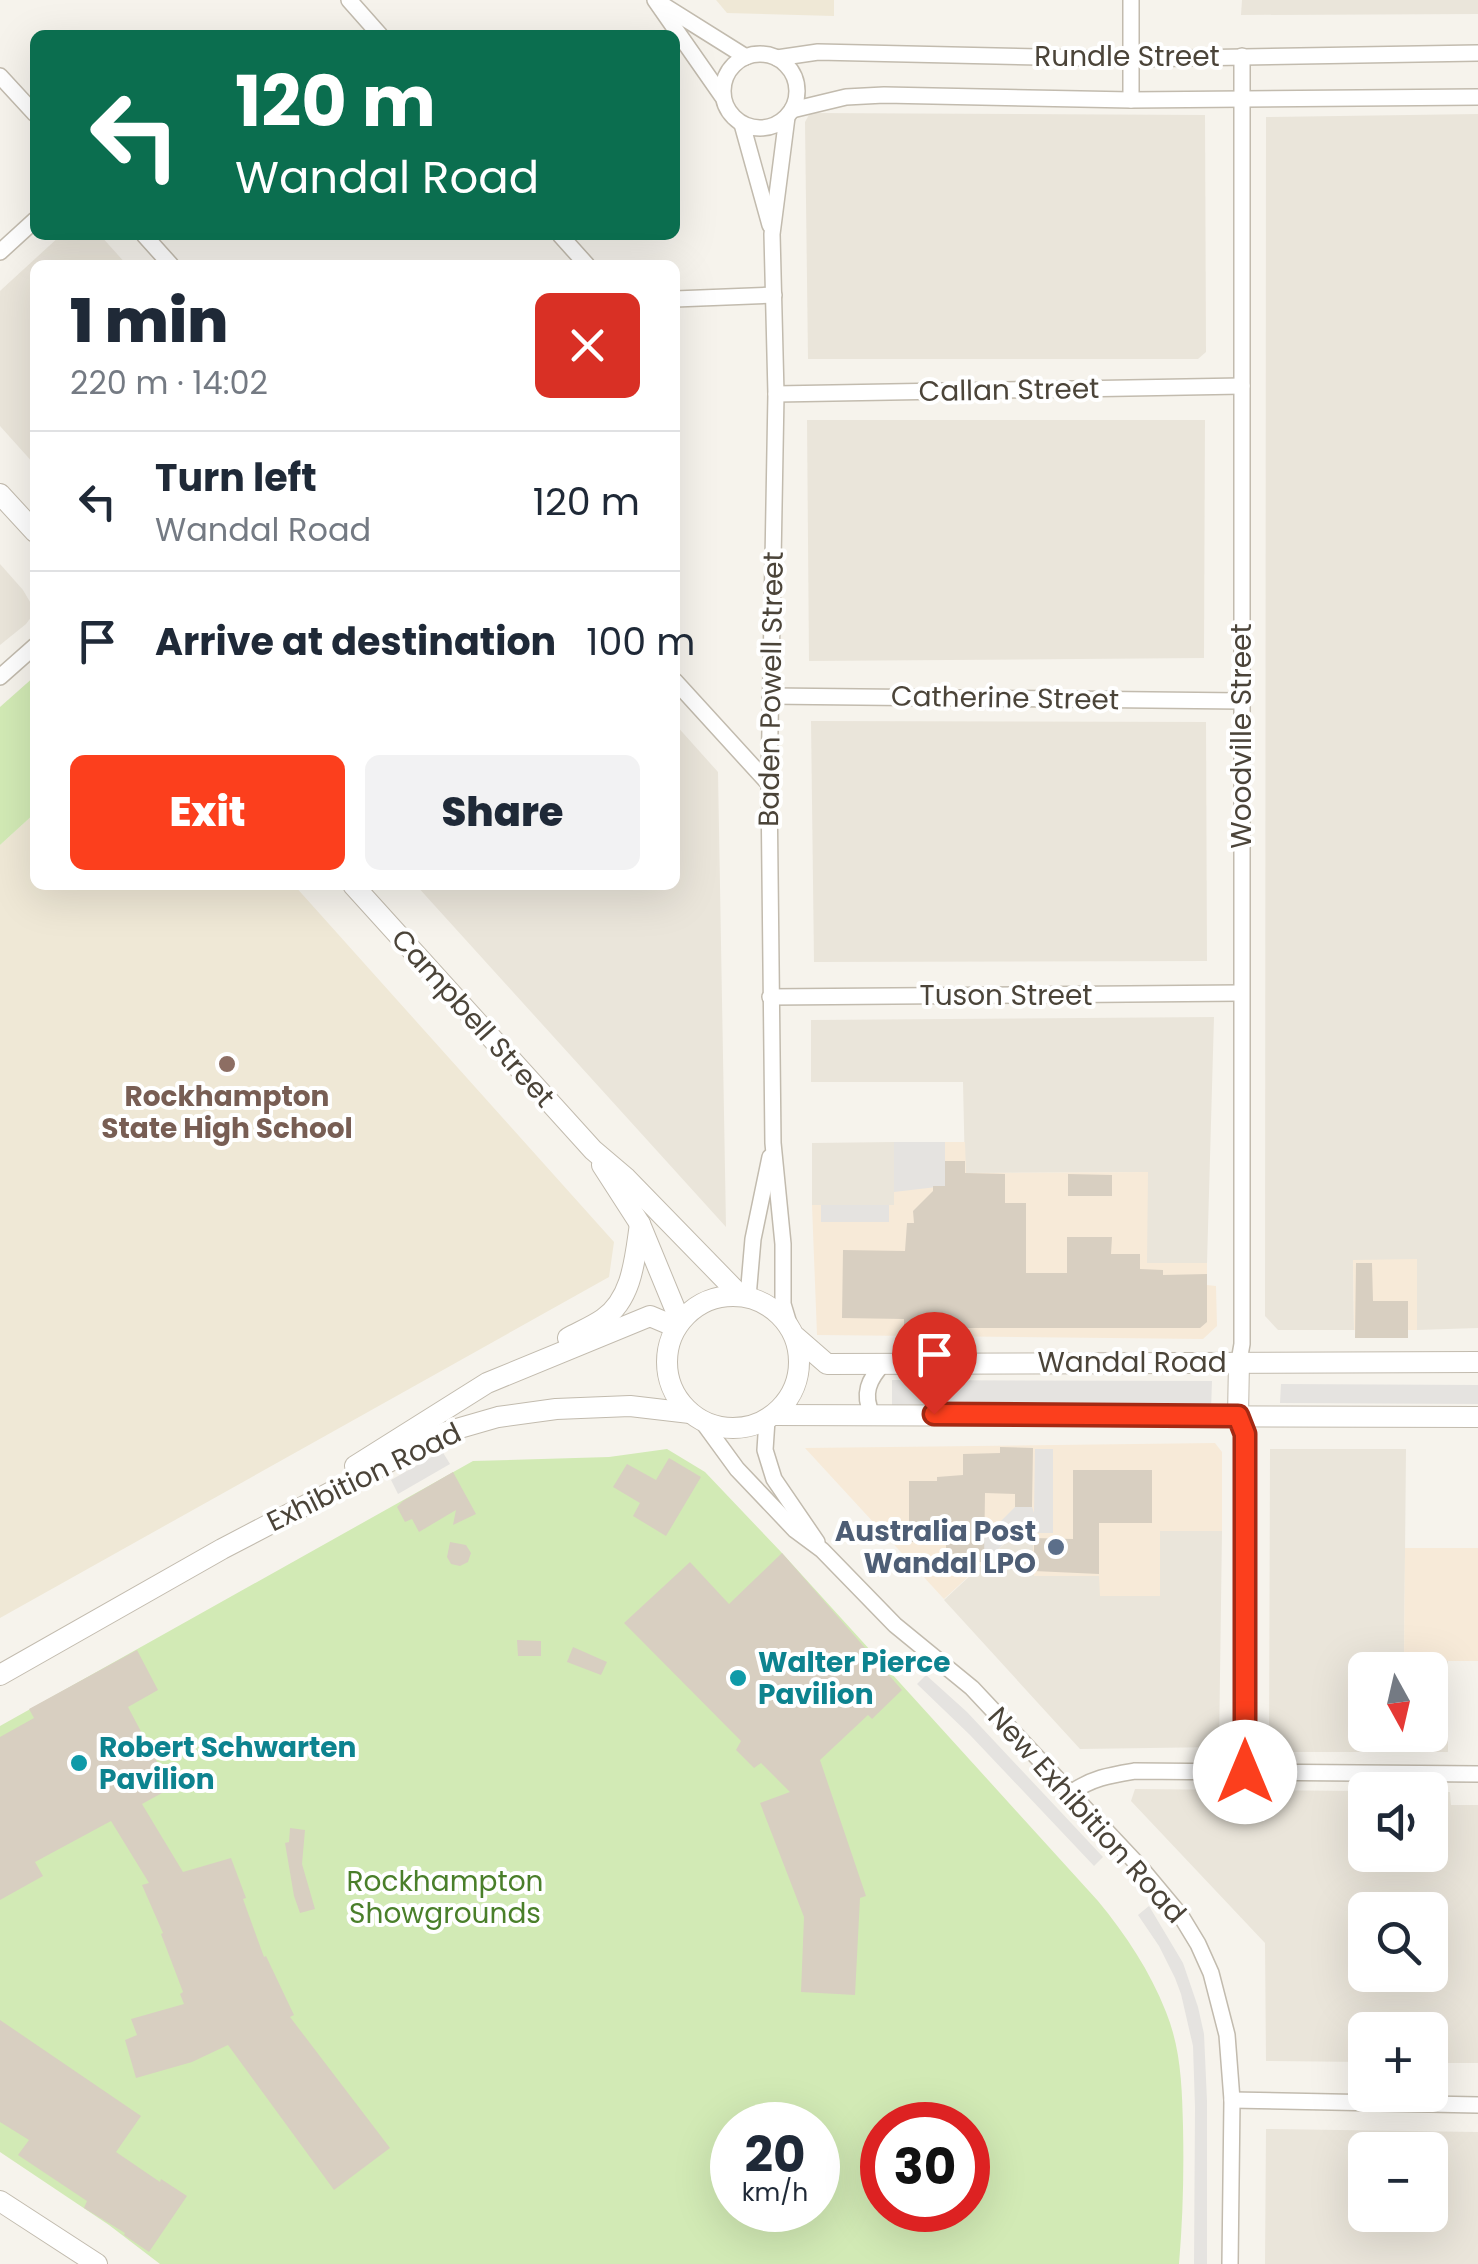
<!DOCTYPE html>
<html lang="en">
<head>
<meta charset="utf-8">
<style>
	:root { --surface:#fff; --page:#f2f2f3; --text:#1f2937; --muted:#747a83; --line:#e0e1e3; --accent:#fc3f1d }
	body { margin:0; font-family:Poppins,sans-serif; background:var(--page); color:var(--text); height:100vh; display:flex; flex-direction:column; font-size:38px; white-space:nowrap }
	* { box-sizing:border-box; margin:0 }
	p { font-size:32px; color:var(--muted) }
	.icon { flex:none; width:55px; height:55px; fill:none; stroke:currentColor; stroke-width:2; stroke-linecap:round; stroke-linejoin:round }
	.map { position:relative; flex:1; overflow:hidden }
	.side { position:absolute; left:30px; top:260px; width:650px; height:630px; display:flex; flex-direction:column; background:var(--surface); border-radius:15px; box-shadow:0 10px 40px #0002 }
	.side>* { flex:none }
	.banner { position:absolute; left:30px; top:30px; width:650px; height:210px; border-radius:15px; box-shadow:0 10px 40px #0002; background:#0b6e4f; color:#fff; overflow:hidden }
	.needle { width:65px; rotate:172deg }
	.controls { position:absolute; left:1348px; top:1652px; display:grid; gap:20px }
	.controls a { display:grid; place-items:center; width:100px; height:100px; border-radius:15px; background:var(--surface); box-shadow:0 10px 40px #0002; font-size:50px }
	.speed { position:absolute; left:710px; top:2102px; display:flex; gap:20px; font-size:50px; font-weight:700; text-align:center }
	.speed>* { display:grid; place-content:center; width:130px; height:130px; border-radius:50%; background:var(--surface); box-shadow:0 10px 40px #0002; line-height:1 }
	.speed small { font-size:25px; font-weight:400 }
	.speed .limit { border:15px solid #d22; background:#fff; color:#111 }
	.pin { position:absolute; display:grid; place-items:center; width:85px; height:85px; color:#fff; margin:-102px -42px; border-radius:50% 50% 50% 0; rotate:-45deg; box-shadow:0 0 10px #0007 }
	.pin .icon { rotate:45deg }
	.me { position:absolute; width:110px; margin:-55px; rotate:0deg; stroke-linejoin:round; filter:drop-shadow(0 0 8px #0008) }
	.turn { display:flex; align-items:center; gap:35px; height:210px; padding:0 40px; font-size:45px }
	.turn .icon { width:130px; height:130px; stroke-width:2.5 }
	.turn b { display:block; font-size:70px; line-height:85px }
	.round { display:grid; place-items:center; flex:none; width:105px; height:105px; border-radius:15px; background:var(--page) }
	.head { display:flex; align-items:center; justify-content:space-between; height:170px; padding:0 40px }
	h1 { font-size:60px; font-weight:800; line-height:75px }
	.action { display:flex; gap:20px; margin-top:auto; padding:20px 40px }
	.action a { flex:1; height:115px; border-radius:15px; background:var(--accent); color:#fff; font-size:40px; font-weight:800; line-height:115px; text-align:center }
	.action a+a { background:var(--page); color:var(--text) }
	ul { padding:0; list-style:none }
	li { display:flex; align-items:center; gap:30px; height:140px; padding:0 40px; border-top:2px solid var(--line) }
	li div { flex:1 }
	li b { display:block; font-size:38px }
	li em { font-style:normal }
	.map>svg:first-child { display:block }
	.residential { fill:#eae5da; fill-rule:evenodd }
	.commercial { fill:#f7ead8 }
	.education { fill:#efe8d6 }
	.green { fill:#d2eab5; fill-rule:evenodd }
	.parking { fill:#e5e3e0 }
	.building { fill:#d8cfc1 }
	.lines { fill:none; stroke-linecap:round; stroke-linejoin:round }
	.minor-casing { stroke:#c2bbae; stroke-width:18 }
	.tertiary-casing { stroke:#c2bbae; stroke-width:22 }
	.minor { stroke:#fff; stroke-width:15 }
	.tertiary { stroke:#fff; stroke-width:20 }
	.route-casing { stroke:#a42913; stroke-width:25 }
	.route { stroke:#fc3f1d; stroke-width:18 }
	.education-dot { fill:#8d6e63; stroke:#fff; stroke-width:4 }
	.service-dot { fill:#5c6f8a; stroke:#fff; stroke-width:4 }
	.culture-dot { fill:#0f9aa8; stroke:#fff; stroke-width:4 }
	.labels { text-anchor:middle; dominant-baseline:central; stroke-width:8; stroke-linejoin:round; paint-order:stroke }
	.street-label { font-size:28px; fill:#4b4439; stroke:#fff }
	.education-label { font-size:28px; font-weight:bold; fill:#785e54; stroke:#fff }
	.service-label { font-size:28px; font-weight:bold; fill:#4e5e75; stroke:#fff; text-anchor:end }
	.culture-label { font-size:28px; font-weight:bold; fill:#0d838f; stroke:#fff; text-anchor:start }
	.park-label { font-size:28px; fill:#4a7f2a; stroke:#fff }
</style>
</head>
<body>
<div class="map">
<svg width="1478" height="2264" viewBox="0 0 1478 2264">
	<rect width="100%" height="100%" fill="#f6f3ec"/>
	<g class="residential">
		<polygon points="1242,0 1478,0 1478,14 1241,15"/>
		<polygon points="810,113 1205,115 1206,352 1198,359 808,359 805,122"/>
		<polygon points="1478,114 1478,1328 1417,1330 1417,1260 1353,1261 1354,1330 1278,1330 1265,1316 1266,117"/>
		<polygon points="61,235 100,235 127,265 35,265 35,465 0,426 0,291"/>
		<polygon points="807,420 1205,420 1204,658 809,661"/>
		<polygon points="0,564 23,590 33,607 32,616 26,624 0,645"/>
		<polygon points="811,721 1206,722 1207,961 814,962"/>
		<polygon points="675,724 718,772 726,1227 416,885 675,885"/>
		<polygon points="1214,1017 1207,1263 1147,1263 1147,1172 965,1173 963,1082 811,1082 811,1020"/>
		<polygon points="894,1142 894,1205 812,1205 812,1143"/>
		<path d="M1270,1449h136l-2,211 44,1v91h-179zM1365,1670h65v65h-65z"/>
		<polygon points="1033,1517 1100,1576 1100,1596 1159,1531 1222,1531 1219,1747 1080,1749 944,1600"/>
		<path d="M1135,1789l230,2v64h65v-63h20l1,13h27v258h-48v-33h-65v32l-99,-1 -1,-118 -134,-142zM1365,1910h65v65h-65z"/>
		<path d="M1266,2129l212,3v132h-213zM1430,2150v65h-65v-65z"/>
	</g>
	<g class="commercial">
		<polygon points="894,1142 965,1142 966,1173 1148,1172 1147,1263 1207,1263 1207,1285 1216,1286 1217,1326 1203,1339 817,1335 812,1205 894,1205"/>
		<polygon points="1417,1259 1417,1330 1354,1330 1353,1260"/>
		<polygon points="1215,1443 1222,1452 1222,1531 1160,1531 1160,1596 1100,1596 1099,1576 1034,1576 1032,1518 944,1599 805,1448"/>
		<polygon points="1405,1548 1478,1548 1478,1661 1404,1661"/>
	</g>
	<g class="education">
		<polygon points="716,0 834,0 834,16 727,13"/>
		<polygon points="35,813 35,885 294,885 614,1242 609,1277 0,1618 0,845"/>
	</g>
	<g class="green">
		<polygon points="35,676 35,813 0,845 0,707"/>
		<path d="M667,1449l38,23 77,81 316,348c28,34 52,70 68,111 15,37 16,75 17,114 1,46 0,92 -4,138h-1019l-51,-39 -109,-73v-426l473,-265 136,-4zM732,2125h86v85h-86zM882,2125h86v85h-86z"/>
	</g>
	<g class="parking">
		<polygon points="894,1142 945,1142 945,1186 894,1192"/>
		<rect x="821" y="1205" width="68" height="17"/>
		<polygon points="892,1380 1212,1381 1211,1410 892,1408"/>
		<polygon points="1281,1384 1478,1385 1478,1404 1280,1403"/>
		<polygon points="1035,1449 1053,1449 1053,1533 1034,1533 1033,1517 984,1562 984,1538 1015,1507 1032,1507 1034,1513"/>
		<polygon points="442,1451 450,1464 398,1494 391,1480"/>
		<polygon points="926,1675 967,1712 1103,1857 1094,1866 970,1735 917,1684"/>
		<polygon points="1149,1906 1183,1963 1198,2007 1204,2034 1207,2101 1207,2264 1194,2264 1195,2107 1193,2046 1181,1994 1175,1978 1159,1946 1138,1915"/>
	</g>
	<g class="building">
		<polygon points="945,1161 965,1161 965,1173 1005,1174 1005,1203 1026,1203 1026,1273 1067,1273 1067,1237 1112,1237 1111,1254 1140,1254 1140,1269 1163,1270 1163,1275 1207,1274 1207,1322 1200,1328 904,1328 904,1319 842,1318 843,1250 905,1251 907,1223 914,1223 913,1211 933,1191 933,1186 945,1186"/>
		<polygon points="1068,1174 1112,1175 1112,1196 1068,1196"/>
		<polygon points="1356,1263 1372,1263 1373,1301 1408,1301 1408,1338 1355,1338"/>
		<polygon points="1000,1447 1033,1448 1032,1507 1015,1507 1015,1494 985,1493 984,1562 946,1562 946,1542 909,1542 909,1481 937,1481 937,1477 963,1475 963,1454 1000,1453"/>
		<polygon points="669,1458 701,1477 666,1536 633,1516 640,1503 613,1487 627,1464 656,1480"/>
		<polygon points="1073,1470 1152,1470 1152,1523 1099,1523 1099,1574 1034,1571 1034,1538 1073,1539"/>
		<polygon points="453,1472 476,1514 453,1525 456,1510 419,1532 412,1519 405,1522 397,1507 403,1501"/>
		<polygon points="450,1542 466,1545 471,1553 468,1562 460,1566 451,1564 447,1557"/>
		<polygon points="782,1553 902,1690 872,1719 868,1715 820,1760 866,1896 860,1898 855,1995 801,1992 804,1917 760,1803 790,1792 761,1763 754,1768 736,1750 741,1741 624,1623 690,1562 729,1604"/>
		<polygon points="517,1640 541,1641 541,1656 518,1656"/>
		<polygon points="573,1647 607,1662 601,1675 567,1662"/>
		<polygon points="137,1650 158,1690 128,1707 171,1788 142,1804 183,1872 231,1858 246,1898 243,1899 264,1957 266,1956 294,2015 290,2017 390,2148 334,2190 228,2045 192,2062 136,2078 125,2040 137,2035 131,2019 184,2004 180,1994 183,1992 161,1934 163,1933 142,1885 149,1883 111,1821 35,1862 43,1876 0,1900 0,1737 34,1718 29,1709"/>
		<polygon points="290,1828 305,1830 302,1864 315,1909 300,1913 294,1896 285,1843 289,1842"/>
		<polygon points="0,2020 141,2116 116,2152 160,2182 161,2179 187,2196 149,2252 124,2235 125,2233 84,2208 87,2201 18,2155 29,2140 0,2122"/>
	</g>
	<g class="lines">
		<g class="minor-casing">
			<g id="minor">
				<polyline points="349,0 380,35"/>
				<polyline points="655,0 722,96"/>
				<polyline points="663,5 746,57"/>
				<circle cx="760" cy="91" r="37"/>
				<polyline points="777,58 818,52 1131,59 1478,53"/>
				<polyline points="0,76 35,114"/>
				<polyline points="1131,100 1131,0"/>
				<polyline points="792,110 846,97 884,95 1131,100 1478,97"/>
				<polyline points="787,117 772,234 776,394 769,784 773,1143 783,1244 783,1304 790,1327"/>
				<polyline points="742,124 770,225"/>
				<polyline points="144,235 171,265"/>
				<polyline points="560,235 587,265"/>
				<polyline points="0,252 35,220"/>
				<polyline points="675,299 774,295"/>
				<polyline points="776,394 1242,386"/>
				<polyline points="0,677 35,646"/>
				<polyline points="675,681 769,784"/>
				<polyline points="770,696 1241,701"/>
				<polyline points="770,997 1241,993"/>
				<polyline points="748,1297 753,1239 770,1157"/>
				<polyline points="1239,1361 1242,1344 1242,56"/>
				<path d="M872,1414c-10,-20 -3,-35 11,-50"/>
				<polyline points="1238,1416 1245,1434 1245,1772"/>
				<polyline points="767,1420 765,1450 774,1479 817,1542"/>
				<polyline points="702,1421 737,1469 795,1530 822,1550 895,1625 972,1688 1141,1868 1181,1916 1198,1944 1211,1973 1227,2035 1232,2100 1230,2264"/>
				<path d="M1071,1793c20,-15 40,-18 64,-22l343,3"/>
				<polyline points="1232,2100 1478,2105"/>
			</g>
		</g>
		<g class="tertiary-casing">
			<g id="tertiary">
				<polyline points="0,494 35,532"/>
				<polyline points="353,885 593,1150 626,1178 740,1295"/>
				<polyline points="602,1165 640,1224 680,1321"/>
				<circle cx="733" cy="1362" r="66"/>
				<polyline points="796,1337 827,1364 1478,1362"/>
				<path d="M568,1338c11,-6 25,-12 35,-19 30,-21 32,-62 37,-95"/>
				<polyline points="773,1415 1478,1417"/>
				<polyline points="1238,1416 1239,1361"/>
				<polyline points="355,1466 487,1383 650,1316 676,1327"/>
				<polyline points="0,1675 222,1549 446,1432 498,1417 556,1409 630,1406 690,1413"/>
				<polyline points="0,2201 97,2264"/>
			</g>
		</g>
		<use href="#minor" class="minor"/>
		<use href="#tertiary" class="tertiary"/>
	</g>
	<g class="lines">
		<g class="route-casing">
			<polyline id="route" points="934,1414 1238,1416 1245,1434 1245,1772"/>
		</g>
		<use href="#route" class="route"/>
	</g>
	<circle class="education-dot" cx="227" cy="1064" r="10"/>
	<circle class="service-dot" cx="1056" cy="1547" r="10"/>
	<g class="culture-dot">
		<circle cx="738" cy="1678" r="10"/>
		<circle cx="79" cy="1763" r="10"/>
	</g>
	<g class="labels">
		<g class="street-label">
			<text x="1127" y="56">Rundle Street</text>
			<text transform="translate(1009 390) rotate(-1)">Callan Street</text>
			<text transform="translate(771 689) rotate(-89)">Baden Powell Street</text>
			<text transform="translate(1005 698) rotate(1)">Catherine Street</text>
			<text transform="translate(1241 736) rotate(-90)">Woodville Street</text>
			<text x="1006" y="995">Tuson Street</text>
			<text transform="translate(473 1018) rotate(48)">Campbell Street</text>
			<text x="1132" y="1362">Wandal Road</text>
			<text transform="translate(364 1477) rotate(-26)">Exhibition Road</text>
			<text transform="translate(1087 1815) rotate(48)">New Exhibition Road</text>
		</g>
		<g class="education-label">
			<text x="227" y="1096">Rockhampton<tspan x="227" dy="32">State High School</tspan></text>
		</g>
		<g class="service-label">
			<text x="1036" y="1531">Australia Post<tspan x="1036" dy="32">Wandal LPO</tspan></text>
		</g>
		<g class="culture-label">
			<text x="758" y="1662">Walter Pierce<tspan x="758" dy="32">Pavilion</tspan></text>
			<text x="99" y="1747">Robert Schwarten<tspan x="99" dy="32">Pavilion</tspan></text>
		</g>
		<g class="park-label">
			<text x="445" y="1881">Rockhampton<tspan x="445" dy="32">Showgrounds</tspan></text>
		</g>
	</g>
</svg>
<div class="controls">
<a><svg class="needle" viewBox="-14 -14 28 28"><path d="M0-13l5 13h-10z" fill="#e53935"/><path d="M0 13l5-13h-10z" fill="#747a83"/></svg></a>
<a><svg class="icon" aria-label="sound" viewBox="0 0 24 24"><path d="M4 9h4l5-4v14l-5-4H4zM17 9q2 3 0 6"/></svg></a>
<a><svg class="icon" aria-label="search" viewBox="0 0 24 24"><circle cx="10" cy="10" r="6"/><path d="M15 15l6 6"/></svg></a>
<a>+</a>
<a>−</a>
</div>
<div class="speed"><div>20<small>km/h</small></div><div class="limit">30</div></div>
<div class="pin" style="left:934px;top:1414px;background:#d93025"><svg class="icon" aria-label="arrive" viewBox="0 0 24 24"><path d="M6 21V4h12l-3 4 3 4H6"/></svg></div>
<svg class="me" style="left:1245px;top:1772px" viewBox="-20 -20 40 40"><circle r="19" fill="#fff"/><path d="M0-13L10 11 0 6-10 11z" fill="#fc3f1d"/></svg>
<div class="banner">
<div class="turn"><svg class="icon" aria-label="left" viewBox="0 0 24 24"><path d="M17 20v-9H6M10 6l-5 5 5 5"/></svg><div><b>120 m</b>Wandal Road</div></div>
</div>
<section class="side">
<div class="head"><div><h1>1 min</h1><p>220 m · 14:02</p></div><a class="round" style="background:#d93025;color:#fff"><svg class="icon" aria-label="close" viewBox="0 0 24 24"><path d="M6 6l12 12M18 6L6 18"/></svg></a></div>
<ul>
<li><svg class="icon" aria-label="left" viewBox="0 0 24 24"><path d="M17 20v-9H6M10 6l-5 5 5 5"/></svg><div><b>Turn left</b><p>Wandal Road</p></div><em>120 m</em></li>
<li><svg class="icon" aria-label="arrive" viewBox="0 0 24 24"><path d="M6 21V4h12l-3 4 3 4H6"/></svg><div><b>Arrive at destination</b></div><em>100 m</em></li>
</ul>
<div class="action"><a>Exit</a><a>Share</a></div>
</section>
</div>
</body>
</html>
